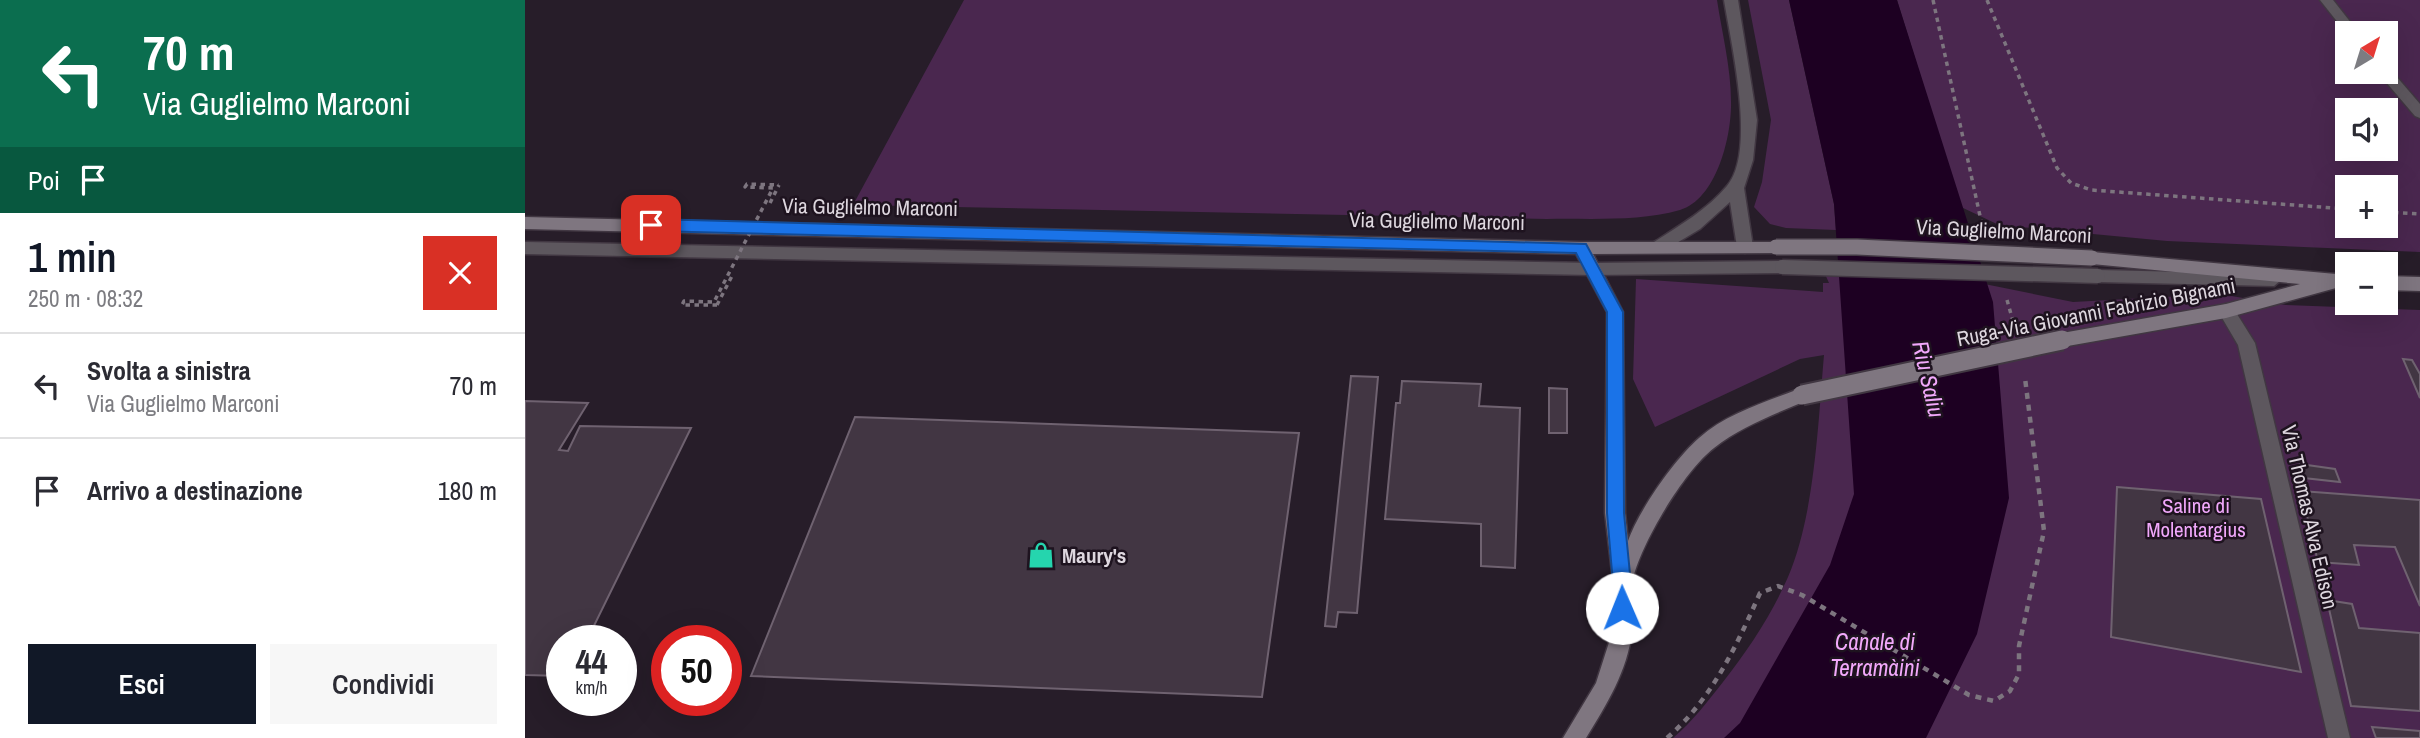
<!DOCTYPE html>
<html lang="it">
<head>
<meta charset="utf-8">
<style>
	:root { --surface:#fff; --page:#f7f7f7; --text:#2b2b33; --muted:#7c7c81; --line:#e1e1e2; --accent:#111827 }
	body { margin:0; font-family:"Archivo Narrow",sans-serif; background:var(--page); color:var(--text); height:100vh; display:flex; flex-direction:column; font-size:26px; white-space:nowrap }
	* { box-sizing:border-box; margin:0 }
	p { font-size:23px; color:var(--muted) }
	.icon { flex:none; width:38px; height:38px; fill:none; stroke:currentColor; stroke-width:2; stroke-linecap:round; stroke-linejoin:round }
	.map { position:relative; flex:1; overflow:hidden }
	.sheet { display:flex; flex-direction:column; background:var(--surface); width:525px }
	.sheet>* { flex:none }
	.top-card { background:#0b6e4f; color:#fff; overflow:hidden }
	.needle { width:46px; rotate:38deg }
	.tools { position:absolute; left:1810px; top:21px; display:grid; gap:14px }
	.tools a { display:grid; place-items:center; width:63px; height:63px; border-radius:0px; background:var(--surface); box-shadow:0 7px 28px #0002; font-size:35px }
	.speed { position:absolute; left:21px; top:625px; display:flex; gap:14px; font-size:35px; font-weight:700; text-align:center }
	.speed>* { display:grid; place-content:center; width:91px; height:91px; border-radius:50%; background:var(--surface); box-shadow:0 7px 28px #0002; line-height:1 }
	.speed small { font-size:18px; font-weight:400 }
	.speed .limit { border:10px solid #d22; background:#fff; color:#111 }
	.pin { position:absolute; display:grid; place-items:center; width:60px; height:60px; color:#fff; margin:-30px; border-radius:14px; box-shadow:0 4px 10px #0006 }
	.me { position:absolute; width:77px; margin:-38px; rotate:359deg; stroke-linejoin:round; filter:drop-shadow(0 0 5px #0008) }
	.turn { display:flex; align-items:center; gap:24px; height:147px; padding:0 28px; font-size:32px }
	.turn .icon { width:91px; height:91px; stroke-width:2.5 }
	.turn b { display:block; font-size:49px; line-height:60px }
	.then { display:flex; align-items:center; height:66px; padding:0 28px; background:#0003; gap:14px; font-size:26px }
	.round { display:grid; place-items:center; flex:none; width:74px; height:74px; border-radius:0px; background:var(--page) }
	.head { display:flex; align-items:center; justify-content:space-between; height:119px; padding:0 28px }
	h1 { font-size:42px; font-weight:600; line-height:52px; color:var(--accent) }
	.button { display:flex; gap:14px; margin-top:auto; padding:14px 28px }
	.button a { flex:1; height:80px; border-radius:0px; background:var(--accent); color:#fff; font-size:28px; font-weight:600; line-height:80px; text-align:center }
	.button a+a { background:var(--page); color:var(--text) }
	ul { padding:0; list-style:none }
	li { display:flex; align-items:center; gap:21px; height:105px; padding:0 28px; border-top:2px solid var(--line) }
	li div { flex:1 }
	li b { display:block; font-size:26px }
	li em { font-style:normal }
	main { display:flex; flex:1; min-height:0 }
	.map>svg:first-child { display:block }
	.green { fill:#4a274f; fill-rule:evenodd }
	.water { fill:#1d0022 }
	.building { fill:#423643; stroke:#6f6270; stroke-width:2 }
	.lines { fill:none; stroke-linecap:round; stroke-linejoin:round }
	.lane-casing { stroke:#413742; stroke-width:3 }
	.street-casing { stroke:#413742; stroke-width:3 }
	.secondary-casing { stroke:#413742; stroke-width:3 }
	.path-far1 { stroke:#7d757f; stroke-width:3.5; stroke-dasharray:4.5 4.5; stroke-linecap:butt }
	.path { stroke:#7d757f; stroke-width:4.5; stroke-dasharray:6 6; stroke-linecap:butt }
	.lane { fill:#5d575e; fill-rule:evenodd }
	.street { fill:#5d575e; fill-rule:evenodd }
	.secondary { fill:#7f7680; fill-rule:evenodd }
	.lane-bridge-casing { stroke:#413742; stroke-width:17; stroke-linecap:butt }
	.secondary-bridge-far1-casing { stroke:#413742; stroke-width:18; stroke-linecap:butt }
	.secondary-bridge-casing { stroke:#413742; stroke-width:23; stroke-linecap:butt }
	.path-bridge { stroke:#7d757f; stroke-width:3.5; stroke-dasharray:4.5 4.5; stroke-linecap:butt }
	.lane-bridge { stroke:#5d575e; stroke-width:14 }
	.secondary-bridge-far1 { stroke:#7f7680; stroke-width:15 }
	.secondary-bridge { stroke:#7f7680; stroke-width:19 }
	.route { fill:#1a73e8; stroke:#114b97; stroke-width:2 }
	.labels { text-anchor:middle; dominant-baseline:central; stroke-width:5; stroke-linejoin:round; paint-order:stroke }
	.street-label { font-size:21px; fill:#ded7df; stroke:#1e131f }
	.park-label { font-size:21px; fill:#f1a8fb; stroke:#1e131f }
	.poi-label { font-size:21px; font-weight:bold; fill:#ded7df; stroke:#1e131f; text-anchor:start }
	.water-label { font-size:23px; font-style:italic; fill:#f2a9fb; stroke:#1e131f }
</style>
</head>
<body>
<main>
<section class="sheet">
<div class="top-card">
<div class="turn"><svg class="icon" aria-label="left" viewBox="0 0 24 24"><path d="M17 20v-9H6M10 6l-5 5 5 5"/></svg><div><b>70 m</b>Via Guglielmo Marconi</div></div>
<div class="then">Poi<svg class="icon" aria-label="arrive" viewBox="0 0 24 24"><path d="M6 21V4h12l-3 4 3 4H6"/></svg></div>
</div>
<div class="head"><div><h1>1 min</h1><p>250 m · 08:32</p></div><a class="round" style="background:#d93025;color:#fff"><svg class="icon" aria-label="close" viewBox="0 0 24 24"><path d="M6 6l12 12M18 6L6 18"/></svg></a></div>
<ul>
<li><svg class="icon" aria-label="left" viewBox="0 0 24 24"><path d="M17 20v-9H6M10 6l-5 5 5 5"/></svg><div><b>Svolta a sinistra</b><p>Via Guglielmo Marconi</p></div><em>70 m</em></li>
<li><svg class="icon" aria-label="arrive" viewBox="0 0 24 24"><path d="M6 21V4h12l-3 4 3 4H6"/></svg><div><b>Arrivo a destinazione</b></div><em>180 m</em></li>
</ul>
<div class="button"><a>Esci</a><a>Condividi</a></div>
</section>
<div class="map">
<svg width="1895" height="738" viewBox="0 0 1895 738">
	<rect width="100%" height="100%" fill="#271d29"/>
	<g class="green">
		<path d="M439,0h753c5,33 14,68 14,101 1,34 -14,98 -51,109 -42,12 -90,8 -133,9l-694,-14z"/>
		<polygon points="1223,0 1264,0 1309,204 1311,230 1261,228 1245,224 1229,207 1237,182 1246,120"/>
		<path d="M1372,0h523v252l-253,-11 -168,-16 -38,-18zM1822,33h38v39h-38zM1822,110h38v39h-38zM1822,187h38v39h-38z"/>
		<path d="M1300,274l115,1 133,27 146,-8 67,11 134,5v428h-747c20,-17 34,-36 50,-56 25,-32 49,-68 65,-105 27,-63 30,-154 36,-222l-24,4 -145,68 -22,-48 3,-100 187,13v-9h6z"/>
	</g>
	<polygon class="water" points="1264,0 1372,0 1468,302 1484,498 1452,634 1401,738 1199,738 1215,723 1305,565 1329,494 1309,204"/>
	<g class="building">
		<polygon points="1878,359 1887,360 1895,374 1895,398"/>
		<polygon points="826,376 853,377 832,613 813,612 811,627 800,626"/>
		<polygon points="877,381 956,384 954,406 995,408 990,568 956,566 956,524 860,519 871,403 875,403"/>
		<polygon points="1024,388 1042,389 1042,433 1024,433"/>
		<polygon points="0,401 63,403 34,450 43,451 55,426 166,428 62,640 37,640 37,676 0,675"/>
		<polygon points="330,417 774,433 737,697 226,676"/>
		<polygon points="1775,464 1810,469 1815,482 1779,478"/>
		<polygon points="1592,487 1736,499 1776,672 1586,637"/>
		<polygon points="1776,491 1895,500 1895,606 1870,547 1829,545 1834,565 1793,562"/>
		<polygon points="1802,600 1827,604 1834,628 1895,633 1895,711 1826,706"/>
		<polygon points="1847,727 1895,731 1895,738 1851,738"/>
	</g>
	<g class="lines">
		<g class="lane-casing">
			<g id="lane">
				<polygon points="1795,0 1808,0 1834,33 1822,34"/>
				<polygon points="1860,68 1865,69 1895,104 1895,118 1890,116 1855,75 1854,72 1860,72"/>
				<polygon points="0,242 1067,263 1257,261 1264,267 1257,273 1067,275 0,254"/>
				<polygon points="1573,270 1749,274 1756,280 1749,286 1573,282 1566,276"/>
			</g>
		</g>
		<g class="street-casing">
			<g id="street">
				<path d="M1199,0h14l19,120 -4,40 -9,28 9,59 -8,6 -8,-6 -7,-45 -30,27 -40,24 -6,-1 -2,-5 2,-5c25,-16 54,-33 73,-56 30,-34 4,-143 -3,-186z"/>
				<polygon points="1701,304 1707,306 1730,343 1825,738 1803,738 1713,345 1693,311 1695,306"/>
			</g>
		</g>
		<g class="secondary-casing">
			<g id="secondary">
				<path d="M0,217l1056,25h201l2,5 -2,5 -6,1 -183,1 30,58 2,201 3,28c11,-31 46,-81 71,-103 27,-24 64,-35 97,-48l6,-3 6,3 3,5 -3,5c-33,14 -66,26 -94,48 -30,23 -75,98 -82,135 -3,16 2,33 0,48 -4,39 -26,75 -46,107h-23l33,-55 16,-50 1,-52 -8,-68 2,-201 -31,-58 -1051,-25z"/>
				<polygon points="1567,252 1822,275 1822,289 1811,288 1701,318 1537,347 1531,345 1528,340 1531,335 1537,333 1701,304 1775,284 1567,264 1559,258"/>
				<polygon points="1860,276 1895,277 1895,291 1860,290"/>
			</g>
		</g>
		<g class="path-far1">
			<polyline points="1408,0 1457,225"/>
			<polyline points="1462,0 1532,168 1546,183 1566,190 1822,209"/>
			<polyline points="245,203 254,185"/>
			<polyline points="1860,212 1895,214"/>
			<polyline points="1482,300 1488,321"/>
			<polyline points="192,305 207,276"/>
		</g>
		<path class="path" d="M1142,738c45,-39 69,-91 93,-145l18,-7 24,9 167,100 25,6 16,-10 9,-17v-28l25,-115 -19,-153"/>
		<use href="#lane" class="lane"/>
		<use href="#street" class="street"/>
		<use href="#secondary" class="secondary"/>
		<g class="lane-bridge-casing">
			<polyline id="lane-bridge" points="1257,267 1573,276"/>
		</g>
		<g class="secondary-bridge-far1-casing">
			<polyline id="secondary-bridge-far1" points="1251,247 1332,247 1567,258"/>
		</g>
		<g class="secondary-bridge-casing">
			<polyline id="secondary-bridge" points="1277,395 1537,340"/>
		</g>
		<polyline class="path-bridge" points="192,305 157,305 159,301 189,302 248,188 220,187 222,184 254,185"/>
		<use href="#lane-bridge" class="lane-bridge"/>
		<use href="#secondary-bridge-far1" class="secondary-bridge-far1"/>
		<use href="#secondary-bridge" class="secondary-bridge"/>
	</g>
	<polygon class="route" points="126,219 1061,244 1098,312 1099,513 1106,584 1104,615 1097,617 1091,615 1088,608 1088,584 1082,513 1082,312 1051,253 126,231 119,225"/>
	<defs>
		<g id="shop-bare" transform="scale(2.1)"><path d="M-5-2.5h2.3a2.7 3.5 0 0 1 5.4 0H5L5.5 6h-11ZM-1.5-2.5h3a1.5 2.3 0 0 0-3 0Z" fill="#25d5ae" stroke="#1e131f" stroke-width="2.5" paint-order="stroke"/></g>
	</defs>
	<g fill-rule="evenodd">
		<use href="#shop-bare" x="516" y="555"/>
	</g>
	<g class="labels">
		<g class="street-label">
			<text transform="translate(345 207) rotate(1)">Via Guglielmo Marconi</text>
			<text transform="translate(912 221) rotate(1)">Via Guglielmo Marconi</text>
			<text transform="translate(1479 231) rotate(3)">Via Guglielmo Marconi</text>
			<text transform="translate(1571 312) rotate(-11)">Ruga-Via Giovanni Fabrizio Bignami</text>
			<text transform="translate(1785 517) rotate(77)">Via Thomas Alva Edison</text>
		</g>
		<g class="park-label">
			<text x="1671" y="505">Saline di<tspan x="1671" dy="24">Molentargius</tspan></text>
		</g>
		<g class="poi-label">
			<text x="537" y="555">Maury's</text>
		</g>
		<g class="water-label">
			<text transform="translate(1404 379) rotate(77)">Riu Saliu</text>
			<text x="1350" y="641">Canale di<tspan x="1350" dy="26">Terramàini</tspan></text>
		</g>
	</g>
</svg>
<div class="tools">
<a><svg class="needle" viewBox="-14 -14 28 28"><path d="M0-13l5 13h-10z" fill="#e53935"/><path d="M0 13l5-13h-10z" fill="#7c7c81"/></svg></a>
<a><svg class="icon" aria-label="sound" viewBox="0 0 24 24"><path d="M4 9h4l5-4v14l-5-4H4zM17 9q2 3 0 6"/></svg></a>
<a>+</a>
<a>−</a>
</div>
<div class="speed"><div>44<small>km/h</small></div><div class="limit">50</div></div>
<div class="pin" style="left:126px;top:225px;background:#d93025"><svg class="icon" aria-label="arrive" viewBox="0 0 24 24"><path d="M6 21V4h12l-3 4 3 4H6"/></svg></div>
<svg class="me" style="left:1097px;top:608px" viewBox="-20 -20 40 40"><circle r="19" fill="#fff"/><path d="M0-13L10 11 0 6-10 11z" fill="#1a73e8"/></svg>
</div>
</main>
</body>
</html>
